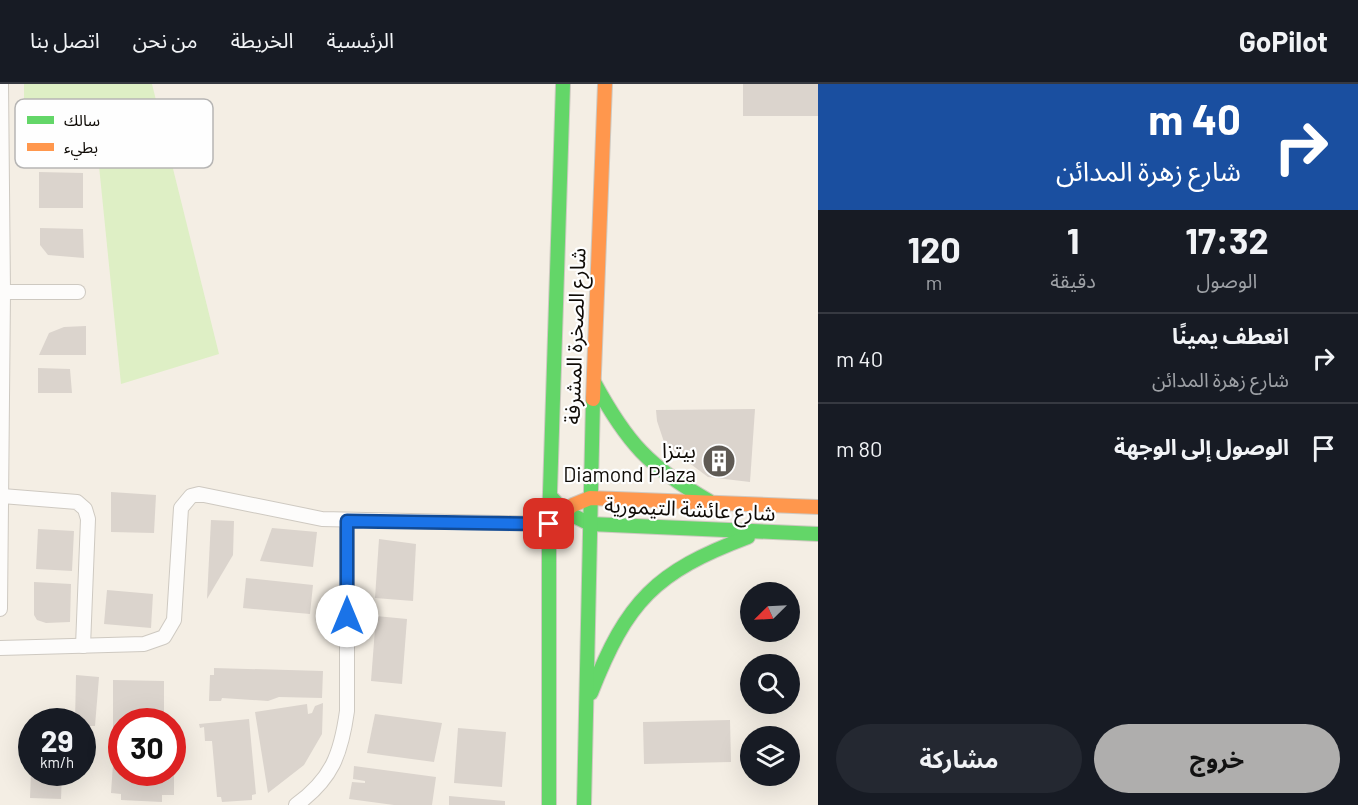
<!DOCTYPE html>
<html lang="ar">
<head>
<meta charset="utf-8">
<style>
	:root { --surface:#171b24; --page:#242831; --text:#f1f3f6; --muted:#9ea1a6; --line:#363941; --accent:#afaead }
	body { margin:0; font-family:Barlow,"Noto Sans Arabic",sans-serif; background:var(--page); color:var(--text); direction:rtl; height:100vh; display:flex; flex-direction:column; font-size:22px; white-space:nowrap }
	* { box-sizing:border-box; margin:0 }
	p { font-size:20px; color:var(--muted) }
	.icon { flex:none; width:33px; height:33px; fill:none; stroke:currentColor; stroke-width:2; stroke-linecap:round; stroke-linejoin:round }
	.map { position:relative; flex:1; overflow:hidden; direction:ltr }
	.side { display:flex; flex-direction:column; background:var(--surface); width:540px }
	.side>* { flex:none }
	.top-card { background:#1a4fa0; color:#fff; overflow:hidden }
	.needle { width:39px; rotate:246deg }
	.fabs { position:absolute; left:740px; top:498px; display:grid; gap:12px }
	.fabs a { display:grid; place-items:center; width:60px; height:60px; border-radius:50%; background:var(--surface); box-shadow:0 6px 24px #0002; font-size:30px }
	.speed { position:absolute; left:18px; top:624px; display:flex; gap:12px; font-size:30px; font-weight:700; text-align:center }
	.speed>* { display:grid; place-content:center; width:78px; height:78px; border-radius:50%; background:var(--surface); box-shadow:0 6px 24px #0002; line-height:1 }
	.speed small { font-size:15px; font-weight:400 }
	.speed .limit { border:9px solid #d22; background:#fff; color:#111 }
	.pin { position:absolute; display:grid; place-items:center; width:51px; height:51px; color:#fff; margin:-26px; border-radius:12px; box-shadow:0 3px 9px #0006 }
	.me { position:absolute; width:66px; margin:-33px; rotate:0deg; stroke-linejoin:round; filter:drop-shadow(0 0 4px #0008) }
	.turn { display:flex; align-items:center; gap:21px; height:126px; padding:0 18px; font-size:27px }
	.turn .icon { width:78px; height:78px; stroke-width:2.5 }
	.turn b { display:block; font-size:42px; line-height:51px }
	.eta { display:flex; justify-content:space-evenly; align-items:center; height:102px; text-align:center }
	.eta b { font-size:36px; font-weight:700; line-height:42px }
	.button { display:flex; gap:12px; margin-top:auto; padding:12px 18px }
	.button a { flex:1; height:69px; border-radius:36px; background:var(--accent); color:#111; font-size:24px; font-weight:700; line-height:69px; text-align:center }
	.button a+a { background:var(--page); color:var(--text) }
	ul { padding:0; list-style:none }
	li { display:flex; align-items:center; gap:18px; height:90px; padding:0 18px; border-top:2px solid var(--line) }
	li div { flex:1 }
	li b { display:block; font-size:22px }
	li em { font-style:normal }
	header { display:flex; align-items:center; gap:36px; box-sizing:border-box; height:84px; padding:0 30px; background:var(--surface); border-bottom:2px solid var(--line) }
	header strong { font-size:28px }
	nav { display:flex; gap:33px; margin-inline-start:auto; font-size:21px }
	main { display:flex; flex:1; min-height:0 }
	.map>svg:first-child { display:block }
	.green { fill:#deefc5 }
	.building { fill:#dbd4cd }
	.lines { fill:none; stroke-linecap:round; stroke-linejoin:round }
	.street-casing { stroke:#cec9c1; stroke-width:16 }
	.fast-casing { stroke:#cec9c1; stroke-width:16 }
	.slow-casing { stroke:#cec9c1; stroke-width:16 }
	.street { stroke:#fdfcfb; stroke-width:14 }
	.fast { stroke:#63d668; stroke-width:14 }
	.slow { stroke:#ff974d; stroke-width:14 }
	.route-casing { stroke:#114b97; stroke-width:15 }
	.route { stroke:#1a73e8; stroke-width:10 }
	.labels { text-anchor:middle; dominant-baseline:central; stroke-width:4.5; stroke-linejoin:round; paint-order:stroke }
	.street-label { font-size:21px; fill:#0f0b06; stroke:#fefefe }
	.poi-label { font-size:21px; fill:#0f0b06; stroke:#fefefe; text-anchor:end }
	.key { fill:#fefefe; stroke:#b6b5b4; stroke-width:1.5 }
	.key-label { font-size:16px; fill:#0f0b06 }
</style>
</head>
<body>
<header>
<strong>GoPilot</strong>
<nav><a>الرئيسية</a><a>الخريطة</a><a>من نحن</a><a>اتصل بنا</a></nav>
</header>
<main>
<section class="side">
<div class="top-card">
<div class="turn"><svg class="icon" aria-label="right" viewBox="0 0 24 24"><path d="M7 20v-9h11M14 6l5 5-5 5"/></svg><div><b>40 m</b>شارع زهرة المدائن</div></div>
</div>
<div class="eta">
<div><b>17:32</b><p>الوصول</p></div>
<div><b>1</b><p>دقيقة</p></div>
<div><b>120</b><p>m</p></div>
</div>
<ul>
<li><svg class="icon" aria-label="right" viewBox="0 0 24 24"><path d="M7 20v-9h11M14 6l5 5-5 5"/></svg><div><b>انعطف يمينًا</b><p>شارع زهرة المدائن</p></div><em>40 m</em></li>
<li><svg class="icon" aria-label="arrive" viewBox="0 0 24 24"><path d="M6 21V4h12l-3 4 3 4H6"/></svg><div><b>الوصول إلى الوجهة</b></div><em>80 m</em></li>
</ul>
<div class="button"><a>خروج</a><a>مشاركة</a></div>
</section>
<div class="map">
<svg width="818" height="721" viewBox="0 0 818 721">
	<rect width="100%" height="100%" fill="#f4eee4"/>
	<polygon class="green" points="24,0 152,0 219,270 121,300 98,72 24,66"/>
	<g class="building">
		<rect x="743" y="0" width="75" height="32"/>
		<polygon points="39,88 83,89 83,124 39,124"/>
		<polygon points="40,144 83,145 84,174 48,171 40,161"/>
		<polygon points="86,242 86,271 39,271 49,249 64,243"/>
		<polygon points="38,284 70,285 72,309 38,309"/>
		<polygon points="755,325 750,398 708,393 665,361 657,337 656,326"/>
		<polygon points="111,408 156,411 154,449 111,448"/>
		<polygon points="211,436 234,437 233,471 207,515"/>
		<polygon points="272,444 317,448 313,483 260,477"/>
		<polygon points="38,445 74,447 72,487 36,485"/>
		<polygon points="379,455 416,460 413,517 375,514"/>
		<polygon points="246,494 313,501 310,530 243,524"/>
		<polygon points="34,498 71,500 70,538 46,539 37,536 34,531"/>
		<polygon points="107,506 153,510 151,544 104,540"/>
		<polygon points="376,532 407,535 402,600 371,597"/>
		<polygon points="214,584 323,587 322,614 279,613 268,617 222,614 221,617 209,617 210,591 214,591"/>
		<polygon points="76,591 99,593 95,642 82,642 82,638 75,638"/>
		<polygon points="113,596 164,597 164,638 122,638 122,649 113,649"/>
		<polygon points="323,619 322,650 304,681 268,709 255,628 307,620 308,630 312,629 315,622"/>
		<polygon points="375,630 442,639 434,678 367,669"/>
		<polygon points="249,635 256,710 252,711 252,716 222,718 221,713 217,713 212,657 205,657 204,643 200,644 199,640"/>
		<polygon points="730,636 731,678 644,680 643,638"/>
		<polygon points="458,644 506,648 502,703 454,699"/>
		<polygon points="114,666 122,666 122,688 174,688 174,711 162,711 162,718 121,716 121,710 111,709"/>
		<polygon points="354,682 436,693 432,721 394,721 349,715 352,698 365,699 365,697 353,695"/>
		<polygon points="31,688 62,688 61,715 30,714"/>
		<polygon points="449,712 505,717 505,721 449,721"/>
	</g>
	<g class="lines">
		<g class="street-casing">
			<g id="street">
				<polyline points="0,208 78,208"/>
				<polyline points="2,412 77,418 85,425 88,435 83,562"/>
				<polyline points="0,525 3,208 1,0"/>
				<polyline points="0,564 144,560 164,553 174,536 181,424 191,412 199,410 322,435 549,440"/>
				<path d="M296,721c36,-26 45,-51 51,-94v-190"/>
			</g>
		</g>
		<g class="fast-casing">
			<g id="fast">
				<path d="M594,298c33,61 55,85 115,119"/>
				<polyline points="551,413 564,427 590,440 818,450"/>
				<path d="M591,609c36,-92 64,-121 157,-156"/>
				<polyline points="549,721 549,440 563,0"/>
				<polyline points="584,721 593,315"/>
			</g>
		</g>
		<g class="slow-casing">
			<g id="slow">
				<polyline points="593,315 605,0"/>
				<polyline points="556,434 573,421 590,414 818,423"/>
			</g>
		</g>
		<use href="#street" class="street"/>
		<use href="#fast" class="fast"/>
		<use href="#slow" class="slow"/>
	</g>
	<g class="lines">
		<g class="route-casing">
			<polyline id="route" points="347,532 347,437 549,440"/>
		</g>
		<use href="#route" class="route"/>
	</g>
	<defs>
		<g id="building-disc" transform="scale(1.725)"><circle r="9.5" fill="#5f5a54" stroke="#fefefe"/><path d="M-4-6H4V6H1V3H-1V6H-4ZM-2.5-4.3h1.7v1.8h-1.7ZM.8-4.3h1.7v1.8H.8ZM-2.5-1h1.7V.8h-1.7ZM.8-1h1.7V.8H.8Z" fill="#fff"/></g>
	</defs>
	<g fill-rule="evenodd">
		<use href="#building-disc" x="719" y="377"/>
	</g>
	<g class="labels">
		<g class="street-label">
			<text transform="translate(574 252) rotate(-88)">شارع الصخرة المشرفة</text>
			<text transform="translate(690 424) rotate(3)">شارع عائشة التيمورية</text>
		</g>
		<g class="poi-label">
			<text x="696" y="365">بيتزا<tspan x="696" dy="24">Diamond Plaza</tspan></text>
		</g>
	</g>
	<rect x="15" y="15" width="198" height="69" rx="9" class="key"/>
	<rect x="27" y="32" width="27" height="8" fill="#63d668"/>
	<rect x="27" y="59" width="27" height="8" fill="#ff974d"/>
	<g class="key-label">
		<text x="64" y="42">سالك</text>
		<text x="64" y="69">بطيء</text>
	</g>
</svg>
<div class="fabs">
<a><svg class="needle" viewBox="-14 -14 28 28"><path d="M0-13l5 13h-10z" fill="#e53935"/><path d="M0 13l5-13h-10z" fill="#9ea1a6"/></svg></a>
<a><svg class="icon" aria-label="search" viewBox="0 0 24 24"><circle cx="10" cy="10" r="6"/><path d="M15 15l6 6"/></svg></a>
<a><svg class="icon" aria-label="layers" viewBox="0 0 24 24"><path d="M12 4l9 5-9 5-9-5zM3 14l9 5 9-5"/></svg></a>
</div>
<div class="speed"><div>29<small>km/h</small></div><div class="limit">30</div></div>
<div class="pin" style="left:549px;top:440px;background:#d93025"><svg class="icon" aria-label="arrive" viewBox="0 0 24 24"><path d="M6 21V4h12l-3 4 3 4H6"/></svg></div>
<svg class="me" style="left:347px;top:532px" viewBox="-20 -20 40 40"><circle r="19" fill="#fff"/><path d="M0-13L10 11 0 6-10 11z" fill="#1a73e8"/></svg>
</div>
</main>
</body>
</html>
